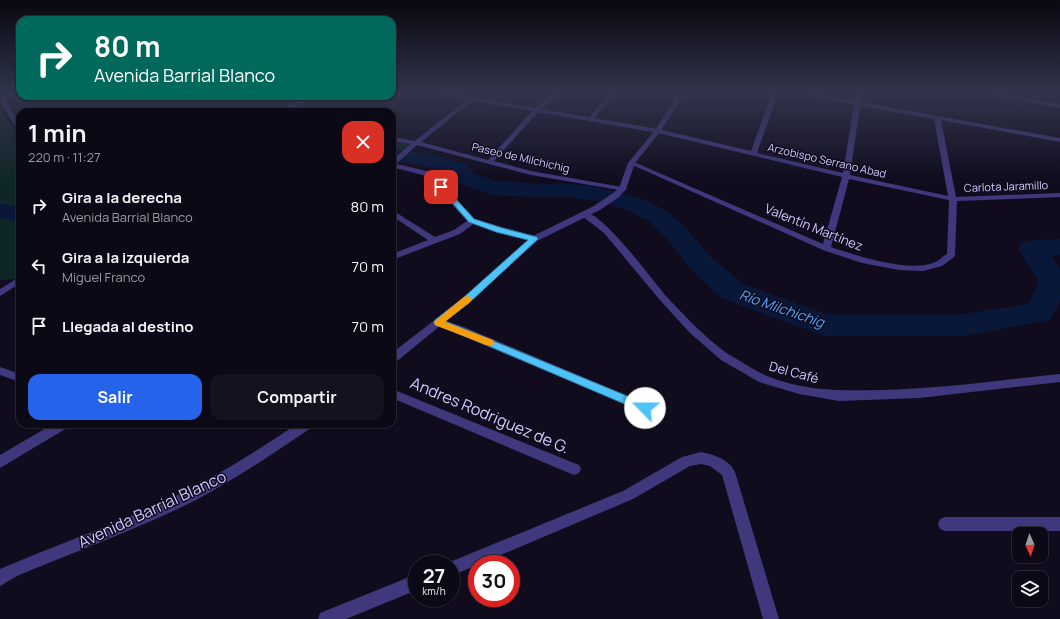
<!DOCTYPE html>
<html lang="es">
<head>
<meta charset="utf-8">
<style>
	:root { --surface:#0c0916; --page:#15121f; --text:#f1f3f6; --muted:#9a9aa1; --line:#2c2a35; --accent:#2563eb }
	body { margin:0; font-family:Manrope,sans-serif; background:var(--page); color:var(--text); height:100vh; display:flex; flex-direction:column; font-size:15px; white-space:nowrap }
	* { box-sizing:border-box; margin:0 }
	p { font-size:13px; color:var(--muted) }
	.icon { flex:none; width:22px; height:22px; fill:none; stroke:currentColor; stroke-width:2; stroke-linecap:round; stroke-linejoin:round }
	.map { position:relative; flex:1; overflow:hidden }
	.side { position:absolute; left:16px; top:108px; width:380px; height:320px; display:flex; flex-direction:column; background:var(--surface); border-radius:12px; box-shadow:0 1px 3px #0004,0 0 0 1px var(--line) }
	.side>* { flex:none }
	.banner { position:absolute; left:16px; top:16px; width:380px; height:84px; border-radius:12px; box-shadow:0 1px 3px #0004,0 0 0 1px var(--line); background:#00695c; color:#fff; overflow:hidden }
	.needle { width:26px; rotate:177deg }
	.tools { position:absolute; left:1012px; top:527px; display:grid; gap:8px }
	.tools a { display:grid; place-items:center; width:36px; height:36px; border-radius:8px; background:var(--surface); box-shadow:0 1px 3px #0004,0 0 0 1px var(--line); font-size:20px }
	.speed { position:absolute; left:408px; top:555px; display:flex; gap:8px; font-size:20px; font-weight:700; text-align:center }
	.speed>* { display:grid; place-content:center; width:52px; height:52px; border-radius:50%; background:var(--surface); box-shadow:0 1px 3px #0004,0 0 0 1px var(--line); line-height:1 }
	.speed small { font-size:10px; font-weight:400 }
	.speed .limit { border:6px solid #d22; background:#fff; color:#111 }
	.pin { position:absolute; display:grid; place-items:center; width:34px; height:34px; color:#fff; margin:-17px; border-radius:8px; box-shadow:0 2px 6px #0006 }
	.me { position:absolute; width:44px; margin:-22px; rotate:293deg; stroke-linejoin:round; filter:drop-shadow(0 0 3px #0008) }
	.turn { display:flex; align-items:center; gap:14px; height:84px; padding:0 12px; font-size:18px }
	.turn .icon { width:52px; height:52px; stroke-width:2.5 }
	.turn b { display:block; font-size:28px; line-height:34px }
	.round { display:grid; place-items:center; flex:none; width:42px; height:42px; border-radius:12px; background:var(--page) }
	.headline { display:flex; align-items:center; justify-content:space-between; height:68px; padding:0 12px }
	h1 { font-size:24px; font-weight:700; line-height:30px }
	.button { display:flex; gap:8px; margin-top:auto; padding:8px 12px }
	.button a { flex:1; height:46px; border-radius:12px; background:var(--accent); color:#fff; font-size:16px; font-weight:700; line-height:46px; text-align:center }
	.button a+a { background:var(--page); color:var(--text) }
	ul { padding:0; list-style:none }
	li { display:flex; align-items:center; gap:12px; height:60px; padding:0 12px }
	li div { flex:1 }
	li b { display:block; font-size:15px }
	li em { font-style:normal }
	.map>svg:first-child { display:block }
	.green { fill:#0f2627 }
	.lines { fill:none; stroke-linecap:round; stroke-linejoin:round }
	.river { fill:#091739; fill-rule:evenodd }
	.pedestrian { fill:#3f387c; fill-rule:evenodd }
	.minor { fill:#3f387c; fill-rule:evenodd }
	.tertiary { fill:#3f387c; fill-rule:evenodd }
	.route { fill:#4fc3f7; stroke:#337fa1 }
	.slow { fill:#f59e0b }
	.labels { text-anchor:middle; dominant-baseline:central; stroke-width:3; stroke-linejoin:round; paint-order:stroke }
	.far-street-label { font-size:11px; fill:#d3c9fe; stroke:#100c1e }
	.street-label { font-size:13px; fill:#d3c9fe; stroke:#100c1e }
	.water-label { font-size:14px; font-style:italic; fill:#59a5fc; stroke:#100c1e }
	.near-street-label { font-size:16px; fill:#d3c9fe; stroke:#100c1e }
</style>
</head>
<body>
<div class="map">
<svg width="1060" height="619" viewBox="0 0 1060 619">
	<rect width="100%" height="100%" fill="#100c1e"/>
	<g class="green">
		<polygon points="0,109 20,139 20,279 0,280"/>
		<polygon points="392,141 413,145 392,160"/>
	</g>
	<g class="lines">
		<g class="river">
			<polygon points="392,149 433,154 466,165 475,174 496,181 547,184 561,183 593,186 643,199 667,211 686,228 710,256 743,284 826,314 963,314 1028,304 1039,282 1018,248 1022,242 1032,240 1060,239 1060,255 1051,255 1060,269 1060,301 1050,320 963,336 824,336 721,298 690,268 668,240 649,221 625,209 592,200 561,197 547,198 493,195 459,184 450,175 422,165 392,161"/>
			<polygon points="0,204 20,206 20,222 0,218"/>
		</g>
		<polygon class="pedestrian" points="609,93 615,93 592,121 588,121 588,119"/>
		<g class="minor">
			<path d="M433,93h16l86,15 19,-15h7l-19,16 116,20 93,22 21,-58h6l-21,60 86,20 11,-68 -58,-12h15l44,8 1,-8h6l-2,9 200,36v4l-119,-22 15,77 104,-4v4l-103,4 -2,54 -1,2 -12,9 -19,5 -24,-1 -37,-7 -39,-13 -195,-87 4,-2 2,1 189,82 19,-67 -184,-44 -120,-21 -44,49 37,10 91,16 4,2 -1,2 -94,-16 -114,-30 -21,19 36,8 43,47 62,18 1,2 -4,3 -61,-18 -13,10 -68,26v-6l36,-14 -36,-24v-6l43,27 19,-7 13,-9 -41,-45 -34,-9v-7l19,-16 -19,-3v-4l23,4 51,-41zM472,101l60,10 -44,49 -67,-18zM860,106l74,13 14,77 -98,-21zM849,179l100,21 -2,54c-4,2 -7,6 -10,7 -24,14 -82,-6 -106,-14z"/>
			<polygon points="981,93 997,93 1060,104 1060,108"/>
			<polygon points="0,94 3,96 20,124 20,131 17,129 0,101"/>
			<polygon points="306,96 313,96 285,112 277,112"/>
			<polygon points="129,107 132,109 131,110 116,112"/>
			<path d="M582,212c18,-4 71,69 84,84 17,18 43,46 64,59 12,7 25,16 37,21 36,15 75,15 113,14 60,-1 120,-10 180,-16v8l-141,16 -80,3 -40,-7 -40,-12 -38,-22 -31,-27 -31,-34 -55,-66 -22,-17z"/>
			<polygon points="16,279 20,281 19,284 0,296 0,289"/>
			<polygon points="438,319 464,327 649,405 651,408 649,411 645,413 641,411 434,324 433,322 434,320"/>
			<polygon points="0,367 20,374 20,382 0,375"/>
			<polygon points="392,389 579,465 581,469 579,473 574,475 569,473 392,398"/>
			<polygon points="53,424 69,424 67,428 0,468 0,455"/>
			<path d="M701,452c13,3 28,7 34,20l44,147h-16l-41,-144 -12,-9 -9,-2 -11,2 -57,33 -182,77v-12h-6l178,-73 59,-34z"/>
			<polygon points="945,517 1060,517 1060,531 945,531 940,529 938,524 940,519"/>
			<polygon points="417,574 417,590 346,619 318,619 320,613"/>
		</g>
		<g class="tertiary">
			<polygon points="679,93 685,93 660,132 635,163 626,189 619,197 600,210 537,241 469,302 396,362 392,363 392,353 463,298 531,237 594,206 613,193 619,188 628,163 655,130"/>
			<path d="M297,424h16l-2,4c-37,25 -75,51 -115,72 -58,29 -119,51 -179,76l-17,10v-17l7,-3c59,-25 121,-46 179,-75 38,-19 75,-43 111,-67z"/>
		</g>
	</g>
	<linearGradient id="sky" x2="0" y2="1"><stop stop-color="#090710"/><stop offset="0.52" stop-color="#31344c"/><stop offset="1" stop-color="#31344c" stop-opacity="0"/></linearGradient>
	<rect width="1060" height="180" fill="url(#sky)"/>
	<polygon class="route" points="441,185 444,186 474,219 502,228 537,237 538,239 469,303 445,321 649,405 650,408 649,411 645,412 641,411 456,332 435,325 434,322 435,320 463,298 528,240 496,232 469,222 439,188 439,186"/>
	<polygon class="slow" points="467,296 471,297 472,299 471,301 445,322 493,340 494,342 493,345 486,345 435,325 434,322 464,297"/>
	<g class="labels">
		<g class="far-street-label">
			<text transform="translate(521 157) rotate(13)">Paseo de Milchichig</text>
			<text transform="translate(827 160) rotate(13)">Arzobispo Serrano Abad</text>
			<text transform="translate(1006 186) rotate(-2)">Carlota Jaramillo</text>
		</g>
		<g class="street-label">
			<text transform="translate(814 227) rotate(22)">Valentín Martínez</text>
			<text transform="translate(794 372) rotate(15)">Del Café</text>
		</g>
		<g class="water-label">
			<text transform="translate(782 308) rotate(19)">Río Milchichig</text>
		</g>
		<g class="near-street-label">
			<text transform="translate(490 415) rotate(23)">Andres Rodriguez de G.</text>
			<text transform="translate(152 509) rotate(-25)">Avenida Barrial Blanco</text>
		</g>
	</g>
</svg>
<div class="tools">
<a><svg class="needle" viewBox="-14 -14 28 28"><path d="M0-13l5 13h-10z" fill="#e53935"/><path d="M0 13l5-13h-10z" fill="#9a9aa1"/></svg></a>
<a><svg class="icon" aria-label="layers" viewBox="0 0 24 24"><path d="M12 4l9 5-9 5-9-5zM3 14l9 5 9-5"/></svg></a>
</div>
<div class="speed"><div>27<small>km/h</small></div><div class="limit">30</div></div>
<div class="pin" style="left:441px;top:187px;background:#d93025"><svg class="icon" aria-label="arrive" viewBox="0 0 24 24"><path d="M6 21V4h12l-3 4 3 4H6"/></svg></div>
<svg class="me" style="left:645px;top:408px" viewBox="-20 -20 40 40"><circle r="19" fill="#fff"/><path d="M0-13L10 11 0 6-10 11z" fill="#4fc3f7"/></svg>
<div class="banner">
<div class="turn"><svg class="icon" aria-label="right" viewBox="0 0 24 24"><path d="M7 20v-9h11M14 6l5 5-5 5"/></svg><div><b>80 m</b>Avenida Barrial Blanco</div></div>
</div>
<section class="side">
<div class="headline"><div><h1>1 min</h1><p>220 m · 11:27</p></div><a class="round" style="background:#d93025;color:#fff"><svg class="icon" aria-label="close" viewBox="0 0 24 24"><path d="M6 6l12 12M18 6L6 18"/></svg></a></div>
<ul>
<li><svg class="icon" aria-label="right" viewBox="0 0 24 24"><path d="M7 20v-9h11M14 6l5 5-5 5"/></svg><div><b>Gira a la derecha</b><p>Avenida Barrial Blanco</p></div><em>80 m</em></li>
<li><svg class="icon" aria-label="left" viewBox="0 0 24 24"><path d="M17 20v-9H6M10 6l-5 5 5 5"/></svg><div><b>Gira a la izquierda</b><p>Miguel Franco</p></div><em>70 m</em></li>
<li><svg class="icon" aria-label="arrive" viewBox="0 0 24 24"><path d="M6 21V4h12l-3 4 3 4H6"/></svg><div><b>Llegada al destino</b></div><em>70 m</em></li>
</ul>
<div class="button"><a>Salir</a><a>Compartir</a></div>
</section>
</div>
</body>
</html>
